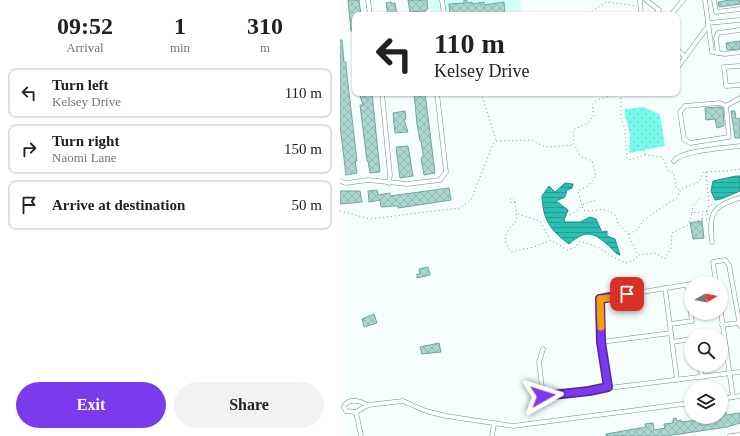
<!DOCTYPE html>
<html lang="en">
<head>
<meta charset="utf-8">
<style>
	:root { --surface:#fff; --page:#f2f2f2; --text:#202124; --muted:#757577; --line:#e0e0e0; --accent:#7c3aed }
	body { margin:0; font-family:"Times New Roman",serif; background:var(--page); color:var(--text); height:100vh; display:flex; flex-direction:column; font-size:15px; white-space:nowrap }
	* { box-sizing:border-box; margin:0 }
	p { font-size:13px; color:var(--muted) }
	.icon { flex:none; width:22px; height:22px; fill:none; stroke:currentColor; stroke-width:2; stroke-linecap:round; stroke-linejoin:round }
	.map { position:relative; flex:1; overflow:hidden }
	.side { display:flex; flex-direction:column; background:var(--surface); width:340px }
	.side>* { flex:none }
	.guide { position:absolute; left:12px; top:12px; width:328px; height:84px; border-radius:8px; box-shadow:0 1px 3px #0004; background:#fff; color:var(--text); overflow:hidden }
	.needle { width:26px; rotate:80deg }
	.buttons { position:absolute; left:344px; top:276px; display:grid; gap:8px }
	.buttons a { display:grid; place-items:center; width:44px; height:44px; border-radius:50%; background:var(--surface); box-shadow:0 1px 3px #0004; font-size:20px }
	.pin { position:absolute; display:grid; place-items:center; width:34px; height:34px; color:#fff; margin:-17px; border-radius:8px; box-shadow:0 2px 6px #0006 }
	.me { position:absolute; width:44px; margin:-22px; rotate:84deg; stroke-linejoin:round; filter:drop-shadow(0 0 3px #0008) }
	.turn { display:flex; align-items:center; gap:14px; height:84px; padding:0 16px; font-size:18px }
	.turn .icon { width:52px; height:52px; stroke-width:2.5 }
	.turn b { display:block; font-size:28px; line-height:34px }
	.eta { display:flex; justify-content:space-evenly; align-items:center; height:68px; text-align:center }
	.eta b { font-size:24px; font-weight:700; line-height:28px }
	.action { display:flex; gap:8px; margin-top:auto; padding:8px 16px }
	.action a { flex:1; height:46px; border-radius:24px; background:var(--accent); color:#fff; font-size:16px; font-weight:700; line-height:46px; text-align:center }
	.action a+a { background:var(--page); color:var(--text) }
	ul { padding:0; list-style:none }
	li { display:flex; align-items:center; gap:12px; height:50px; margin:0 8px 6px; padding:0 8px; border:2px solid var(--line); border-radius:8px }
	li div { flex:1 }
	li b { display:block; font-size:15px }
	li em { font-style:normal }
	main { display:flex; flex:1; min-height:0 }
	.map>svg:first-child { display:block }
	.built { fill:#d1fff8 }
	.park { fill:url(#park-dots) }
	.water { fill:url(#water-rules); stroke:#229187 }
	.building { fill:url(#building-cross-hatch); stroke:#77a39d }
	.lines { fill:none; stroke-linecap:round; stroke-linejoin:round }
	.minor-casing { stroke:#67938d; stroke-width:5 }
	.path { stroke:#82908e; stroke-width:1; stroke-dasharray:1 3; stroke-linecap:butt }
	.minor { stroke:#fff; stroke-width:4 }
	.route-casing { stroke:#51269a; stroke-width:10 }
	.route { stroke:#7c3aed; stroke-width:7 }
	.slow { stroke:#f59e0b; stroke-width:7 }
</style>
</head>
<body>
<main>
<section class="side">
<div class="eta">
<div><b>09:52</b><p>Arrival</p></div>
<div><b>1</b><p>min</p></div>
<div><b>310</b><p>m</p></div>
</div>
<ul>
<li><svg class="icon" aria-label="left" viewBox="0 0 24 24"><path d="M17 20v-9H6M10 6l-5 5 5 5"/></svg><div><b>Turn left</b><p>Kelsey Drive</p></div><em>110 m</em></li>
<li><svg class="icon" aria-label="right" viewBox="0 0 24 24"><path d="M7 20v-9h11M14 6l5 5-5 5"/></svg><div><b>Turn right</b><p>Naomi Lane</p></div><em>150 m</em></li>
<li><svg class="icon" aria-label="arrive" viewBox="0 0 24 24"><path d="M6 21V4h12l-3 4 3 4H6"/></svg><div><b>Arrive at destination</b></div><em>50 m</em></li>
</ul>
<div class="action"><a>Exit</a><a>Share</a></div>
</section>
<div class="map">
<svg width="400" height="436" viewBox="0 0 400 436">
	<defs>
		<pattern id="park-dots" width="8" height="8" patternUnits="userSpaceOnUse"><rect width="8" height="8" fill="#78fbec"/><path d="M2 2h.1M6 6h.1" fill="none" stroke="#67d7ca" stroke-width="1.8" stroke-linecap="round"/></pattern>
		<pattern id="water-rules" width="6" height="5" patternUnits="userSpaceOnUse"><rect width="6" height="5" fill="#29c0b2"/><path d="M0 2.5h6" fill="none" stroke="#229c90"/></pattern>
		<pattern id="building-cross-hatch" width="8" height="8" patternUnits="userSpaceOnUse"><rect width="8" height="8" fill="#aad8d1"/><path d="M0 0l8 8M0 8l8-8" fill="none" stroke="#91b9b3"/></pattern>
	</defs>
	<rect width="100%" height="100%" fill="#f5fefc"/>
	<polygon class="built" points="89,0 180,0 182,15 91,15"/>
	<polygon class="park" points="304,107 320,115 325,146 289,153 290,134 285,116 285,109"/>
	<g class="water">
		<polygon points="396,176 400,176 400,191 381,199 375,200 371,191 373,181"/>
		<path d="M225,183l8,1 -1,4 -5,2 -2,7 -9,4 12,9 -4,10 1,2h15l10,-5 6,2 6,13 5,-1v5l8,3 5,16c-4,-1 -5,-3 -8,-6 -16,-15 -24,-22 -43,-5 -19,-14 -26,-24 -27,-48l7,-10 6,6z"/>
	</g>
	<g class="building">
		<polygon points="8,0 19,0 21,15 15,15 15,30 11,31"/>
		<polygon points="68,0 87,0 88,9 86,9 86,11 70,12"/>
		<polygon points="124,0 127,0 127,3 132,2 133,4 144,2 144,5 164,2 165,15 110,15 109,4 124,3"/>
		<polygon points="390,0 399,0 400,4 379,7 378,2"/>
		<polygon points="51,2 52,4 55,3 57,14 48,15 46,3"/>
		<polygon points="0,40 2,40 4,62 6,62 6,67 17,161 15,161 17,173 6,175 0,125"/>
		<polygon points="400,41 400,49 387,50 386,43"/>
		<polygon points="19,93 32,93 40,172 30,173 28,161 27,161 20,105 23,105"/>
		<polygon points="74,93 85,93 95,173 84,175 81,158 83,157 83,154 81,141 80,141 77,124"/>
		<polygon points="379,107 383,108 384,126 377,128 375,119 366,120 365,108"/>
		<polygon points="65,111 66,119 64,120 68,132 55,133 53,113"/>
		<polygon points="391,111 395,111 396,119 400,118 400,138 395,138"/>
		<polygon points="68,146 73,176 60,178 56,147"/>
		<polygon points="109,188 111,200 58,208 58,206 53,206 41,207 40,200 29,202 28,191 37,190 38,195 50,193 50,196"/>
		<polygon points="0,191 20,191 22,202 0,204"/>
		<polygon points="362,221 364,238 353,239 350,223"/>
		<polygon points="88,267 90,275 77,278 77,274 80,274 79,269"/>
		<polygon points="34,314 37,323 24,327 22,319"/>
		<polygon points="99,343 101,352 82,354 80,347"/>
		<polygon points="386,412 386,415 400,413 400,423 387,427 326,436 266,436 266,434 306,427 305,424 313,423 314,430 325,428 324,424 333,423 333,419 336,418 337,421 341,420 341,422 359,420 370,419 370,417 381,417 381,413"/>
	</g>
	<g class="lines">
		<g class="minor-casing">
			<g id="minor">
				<polyline points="28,0 30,15"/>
				<polyline points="102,0 104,15"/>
				<polyline points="300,0 301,15"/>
				<polyline points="306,0 319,10 315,15"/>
				<polyline points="365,0 372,52 385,54 400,52"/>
				<polyline points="374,0 376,12 400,9"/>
				<polyline points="331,15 343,0"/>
				<polyline points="368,23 400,20"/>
				<polyline points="337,49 345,57"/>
				<polyline points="378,53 376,38 378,33 400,30"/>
				<polyline points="400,66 384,67 386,86 400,85"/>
				<polyline points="337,68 368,26"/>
				<polyline points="42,93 50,175 49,183"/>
				<polygon points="380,103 386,106 389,137 350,143 344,139 340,112 345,106"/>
				<polyline points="386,106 400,98"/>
				<path d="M334,161c8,-11 52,-13 66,-15"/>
				<polyline points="0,181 6,183 28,180 67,184 100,180 106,172 97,93"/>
				<path d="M372,242c-3,-27 -1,-36 28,-44"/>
				<polyline points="360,283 376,281"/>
				<polyline points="376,283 373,262 385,260 389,265 400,326"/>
				<polyline points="325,288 337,380"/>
				<polyline points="381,313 393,397"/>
				<polyline points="330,324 352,321 347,285"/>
				<polyline points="382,325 400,323"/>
				<polyline points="261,342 331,333"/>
				<polyline points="332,342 351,339"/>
				<polyline points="203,349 199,362 203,396 400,372"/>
				<polyline points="360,365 362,377"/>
				<polyline points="268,387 261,342 260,299 351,284"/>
				<polyline points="381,399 400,396"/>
				<path d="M28,405c-8,-4 -20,-8 -24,2l2,4 10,1 12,-7 35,-4 23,10 20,5 67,10 178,-23"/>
				<polyline points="16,412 21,436"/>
				<polyline points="152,436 154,424"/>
				<polyline points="390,436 400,435"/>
			</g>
		</g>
		<g class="path">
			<polyline points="250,15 251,12 266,2 297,6"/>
			<polyline points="141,93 156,140"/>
			<polyline points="281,94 281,118 285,129 287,158 289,160 305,155 322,157 329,171 334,173 336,188 340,190"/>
			<polyline points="304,150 305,155"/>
			<polyline points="366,172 369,204"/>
			<path d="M255,200l-13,5 1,5c11,4 17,-6 32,5l3,9 10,10 10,21 17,-2 10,6 6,-11 1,-15 16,-8c5,-17 2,-10 19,-14l1,5"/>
			<path d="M175,202l-4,1 -1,-4 3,-1 2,2 2,20c-10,11 -17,17 -6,32l23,-5 17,-7 16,10 9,-3 2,-5c21,1 30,15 49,21l9,-4 1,-3"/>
			<path d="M0,211l30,8 90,-11 11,-8 22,-56 3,-3 36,-1 11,6 5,1 26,-2 -1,-15 15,-7 6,-8 -2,-10c6,-8 13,-6 21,-11l7,1 2,-2"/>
			<polyline points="367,211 369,205 375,205"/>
			<polyline points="352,213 353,206 361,197"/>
			<polyline points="178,214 200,221 210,239"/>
			<path d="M218,217c11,-1 17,-3 24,-12l-4,-14 10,-5 8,-10 -4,-15 -12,-5 -5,-10"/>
			<polyline points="362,219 369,219"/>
			<polyline points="350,222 361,220 363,213"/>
			<polyline points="289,234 298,229 303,221 319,209 337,198 341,189 359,182 364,172 386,171 400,169"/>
		</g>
		<use href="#minor" class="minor"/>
	</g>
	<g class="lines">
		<g class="route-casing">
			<polyline id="route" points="203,396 249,391 268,387 261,342 260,299 287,294"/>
		</g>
		<use href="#route" class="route"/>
		<polyline class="slow" points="261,327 260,299 269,298"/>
	</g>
</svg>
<div class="buttons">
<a><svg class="needle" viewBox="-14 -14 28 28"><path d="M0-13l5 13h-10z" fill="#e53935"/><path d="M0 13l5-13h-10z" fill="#757577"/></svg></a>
<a><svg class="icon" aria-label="search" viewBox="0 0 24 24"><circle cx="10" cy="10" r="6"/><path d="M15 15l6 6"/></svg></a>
<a><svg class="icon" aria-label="layers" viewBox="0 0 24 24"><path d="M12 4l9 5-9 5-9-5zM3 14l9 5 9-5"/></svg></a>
</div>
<div class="pin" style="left:287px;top:294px;background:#d93025"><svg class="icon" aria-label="arrive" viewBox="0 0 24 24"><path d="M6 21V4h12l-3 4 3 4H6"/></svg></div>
<svg class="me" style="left:203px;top:396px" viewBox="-20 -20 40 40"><path d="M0-17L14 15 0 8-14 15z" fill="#7c3aed" stroke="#fff" stroke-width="4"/></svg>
<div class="guide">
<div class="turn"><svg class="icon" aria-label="left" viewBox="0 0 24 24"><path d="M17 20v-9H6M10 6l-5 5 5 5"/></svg><div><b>110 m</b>Kelsey Drive</div></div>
</div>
</div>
</main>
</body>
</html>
